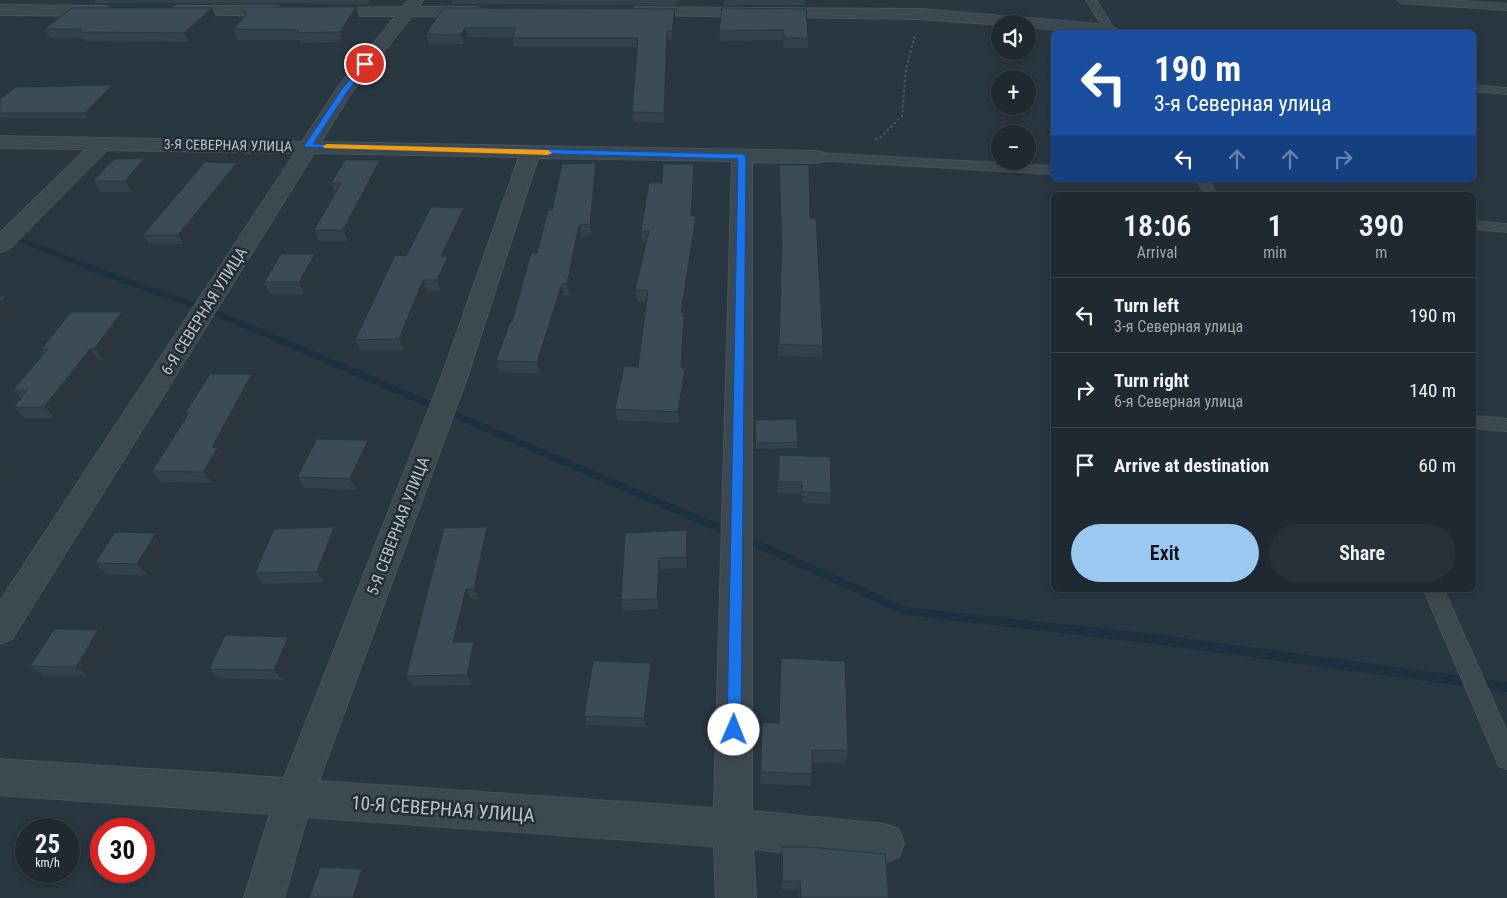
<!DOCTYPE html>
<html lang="en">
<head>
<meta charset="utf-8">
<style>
	:root { --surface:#1f2931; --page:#273139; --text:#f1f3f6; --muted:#a1a6ab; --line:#3c454d; --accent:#9ac8f1 }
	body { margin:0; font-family:"Roboto Condensed",sans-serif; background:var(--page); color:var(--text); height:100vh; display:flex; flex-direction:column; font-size:19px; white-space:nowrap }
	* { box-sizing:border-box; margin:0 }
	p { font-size:16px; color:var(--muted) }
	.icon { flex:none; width:28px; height:28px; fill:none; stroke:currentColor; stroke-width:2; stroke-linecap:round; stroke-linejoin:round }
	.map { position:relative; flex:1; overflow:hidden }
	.details { position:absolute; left:1051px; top:192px; width:425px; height:400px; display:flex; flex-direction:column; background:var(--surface); border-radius:8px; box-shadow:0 2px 12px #0003,0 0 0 1px var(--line) }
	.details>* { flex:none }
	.guide { position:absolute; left:1051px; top:30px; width:425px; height:152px; border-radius:8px; box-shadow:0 2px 12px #0003,0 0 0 1px var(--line); background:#1a4fa0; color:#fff; overflow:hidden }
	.buttons { position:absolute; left:991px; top:15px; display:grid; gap:10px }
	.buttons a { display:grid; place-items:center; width:45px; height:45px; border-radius:50%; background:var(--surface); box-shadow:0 2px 12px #0003,0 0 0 1px var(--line); font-size:25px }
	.speed { position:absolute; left:15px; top:818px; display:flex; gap:10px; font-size:25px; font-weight:700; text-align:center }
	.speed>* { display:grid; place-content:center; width:65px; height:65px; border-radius:50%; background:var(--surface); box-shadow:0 2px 12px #0003,0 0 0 1px var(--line); line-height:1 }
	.speed small { font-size:12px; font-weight:400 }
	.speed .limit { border:8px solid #d22; background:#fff; color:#111 }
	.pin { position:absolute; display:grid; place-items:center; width:42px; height:42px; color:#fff; margin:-21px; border:2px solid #fff; border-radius:50%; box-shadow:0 1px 5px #0007 }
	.me { position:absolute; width:55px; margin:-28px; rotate:1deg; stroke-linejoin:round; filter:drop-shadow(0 0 4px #0008) }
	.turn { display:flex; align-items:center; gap:18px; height:105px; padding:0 20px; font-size:22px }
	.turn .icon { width:65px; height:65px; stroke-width:2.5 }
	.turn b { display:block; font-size:35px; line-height:42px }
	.lanes { display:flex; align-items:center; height:48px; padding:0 20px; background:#0003; justify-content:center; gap:25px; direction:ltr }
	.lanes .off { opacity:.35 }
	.eta { display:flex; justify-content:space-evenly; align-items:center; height:85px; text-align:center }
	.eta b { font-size:30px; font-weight:600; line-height:35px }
	.action { display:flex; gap:10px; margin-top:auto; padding:10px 20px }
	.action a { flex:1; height:58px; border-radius:30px; background:var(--accent); color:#111; font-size:20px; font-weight:600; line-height:58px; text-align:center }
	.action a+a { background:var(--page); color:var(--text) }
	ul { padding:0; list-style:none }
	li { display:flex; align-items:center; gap:15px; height:75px; padding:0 20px; border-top:1px solid var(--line) }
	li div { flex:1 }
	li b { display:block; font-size:19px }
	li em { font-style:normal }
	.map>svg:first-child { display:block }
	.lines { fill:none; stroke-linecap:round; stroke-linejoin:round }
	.stream { fill:#1d303f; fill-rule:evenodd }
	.service-casing { stroke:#47525b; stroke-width:2 }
	.minor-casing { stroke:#47525b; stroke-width:2 }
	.path { stroke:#455a59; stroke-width:2; stroke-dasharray:2.5 2.5; stroke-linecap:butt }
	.service { fill:#3d4951; fill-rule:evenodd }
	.minor { fill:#3d4951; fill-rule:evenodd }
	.wall { fill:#34414b }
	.shaded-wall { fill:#2a353d }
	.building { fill:#3c4c57; stroke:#2a353d }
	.route { fill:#1a73e8; stroke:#114b97 }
	.slow { fill:#f59e0b }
	.labels { text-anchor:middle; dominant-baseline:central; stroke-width:5; stroke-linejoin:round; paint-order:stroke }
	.far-street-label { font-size:14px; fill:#bbc3cb; stroke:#222e37 }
	.street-label { font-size:16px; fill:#bbc3cb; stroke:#222e37 }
	.near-street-label { font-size:19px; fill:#bbc3cb; stroke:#222e37 }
</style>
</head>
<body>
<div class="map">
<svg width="1507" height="898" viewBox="0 0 1507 898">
	<rect width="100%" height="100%" fill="#293741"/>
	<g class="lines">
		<polygon class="stream" points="0,230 99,268 224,313 771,546 906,607 1155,634 1507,682 1507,692 1155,644 905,615 765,552 218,317 93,272 0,234"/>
		<g class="service-casing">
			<g id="service">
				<polygon points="1086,0 1096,0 1116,32 1106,32"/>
				<polygon points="1397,0 1444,0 1507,4 1507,10 1402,3"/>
				<polygon points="1474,85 1507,88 1507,94 1474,91"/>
				<polygon points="817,153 1054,166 1054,174 813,160 811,157"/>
				<polygon points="1196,180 1208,180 1218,195 1206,195"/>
				<polygon points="1474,221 1507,224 1507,232 1474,229"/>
				<polygon points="1474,416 1507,419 1507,431 1474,428"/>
				<polygon points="1424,590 1444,590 1507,732 1507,769 1499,766"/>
			</g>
		</g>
		<g class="minor-casing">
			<g id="minor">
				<path d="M409,0h14l-4,7h59l8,5 -8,5 -66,-1 -61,77 -30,49 496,9 7,2 3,4 -3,4 -7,2 -65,-1v649l133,13 14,5 5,14 -5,14 -14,5 -132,-13 3,49h-40l-2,-52 -407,-29 -23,81h-40l26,-84 -270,-19v-36l284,19 157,-400 78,-221 -205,-4 -302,486 -12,5v-43l295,-448 -188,-3 -99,100 -8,2v-19l86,-84 -86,-1v-12l302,6 36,-55 58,-71h-75l-8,-5 3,-3 87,-1zM538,158l194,3 -18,647 -395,-27 148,-403z"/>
				<polygon points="0,5 106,6 114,11 106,16 0,15"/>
				<polygon points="176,6 278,6 286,11 278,16 171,14 168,11"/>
				<polygon points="636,7 920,9 1110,25 1118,30 1116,32 1028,28 1028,24 1000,25 920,19 631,15 628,12"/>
			</g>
		</g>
		<polyline class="path" points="875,139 880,138 902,116 906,69 915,35"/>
		<use href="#service" class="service"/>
		<use href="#minor" class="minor"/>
	</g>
	<g class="wall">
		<polygon points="94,0 370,0 367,4 95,3"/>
		<polygon points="452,0 678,0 677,5 453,4"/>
		<rect x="724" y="0" width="81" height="5"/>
		<polygon points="240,7 359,17 343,42 301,43 300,40 238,40 233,29 245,17"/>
		<polygon points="443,8 675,18 672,40 668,40 664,123 633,122 632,112 638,47 514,47 512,38 467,37 464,44 429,44 426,34"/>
		<polygon points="722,8 808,38 808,48 784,48 783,40 720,41 719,31"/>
		<polygon points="216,17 189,42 84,41 82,38 50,38 44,29"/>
		<polygon points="112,85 115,91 88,118 0,118 0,99"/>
		<polygon points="145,158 151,169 132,192 100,192 93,181"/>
		<polygon points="694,164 694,175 692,216 696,216 697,227 684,313 685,325 682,369 685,369 686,380 679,423 617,420 615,409 638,367 646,302 637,302 635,290 646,242 642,242 641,231 662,183"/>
		<polygon points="779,165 810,218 823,346 822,357 778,356 781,254"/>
		<polygon points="384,171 348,241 319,241 314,230 335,193 331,183"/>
		<polygon points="242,172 184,244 149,244 143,235"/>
		<polygon points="598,174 592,235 581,236 569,295 564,295 540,373 499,372 496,361 512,322 552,210"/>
		<polygon points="464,208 467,218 448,258 451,267 441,291 427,291 404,350 360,350 355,340 406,256"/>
		<polygon points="315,254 321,266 305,294 270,294 264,282"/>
		<polygon points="122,312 130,323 103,360 99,360 55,418 25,418 14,407 21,398 13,390 44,353 41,349"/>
		<polygon points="252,374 259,386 222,454 226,459 212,483 161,482 152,471 187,416 185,413"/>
		<polygon points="755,420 798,442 797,448 756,449"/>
		<polygon points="368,440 374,452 357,490 305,488 297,477"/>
		<polygon points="778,467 831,493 830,504 802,503 802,494 778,493"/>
		<polygon points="334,527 340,538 325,582 263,584 255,573"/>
		<polygon points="487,527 491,538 479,599 471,599 461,642 474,642 479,652 472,685 412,686 406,676"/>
		<polygon points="687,530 688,541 687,568 660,569 659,609 623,611 621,600 625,533"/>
		<polygon points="166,544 148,575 106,574 95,563"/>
		<polygon points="98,630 110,640 88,676 44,676 30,666"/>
		<polygon points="288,637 297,646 283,680 219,678 209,669"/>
		<polygon points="781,658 848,751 845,764 812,763 812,774 810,786 760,784 762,723 779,723"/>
		<polygon points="651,663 652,672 646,727 587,725 584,716"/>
		<polygon points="782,847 889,898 799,898 799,890 782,889 781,856"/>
	</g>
	<g class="shaded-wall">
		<polygon points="356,7 359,17 343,42 340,32"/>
		<polygon points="212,8 216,17 189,42 184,33"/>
		<polygon points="675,9 675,18 672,40 672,31"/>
		<polygon points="465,28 467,37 464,44 461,35"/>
		<polygon points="667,31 668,40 664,123 664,113"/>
		<polygon points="112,85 115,91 88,118 85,113"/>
		<polygon points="145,158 151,169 132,192 125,181"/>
		<polygon points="380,160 384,171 348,241 343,230"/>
		<polygon points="237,163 242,172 184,244 178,235"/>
		<polygon points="596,163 598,174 592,235 590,224"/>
		<polygon points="694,164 694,175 692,227 691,216"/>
		<polygon points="464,208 467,218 448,258 451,267 441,291 437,280 441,256"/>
		<polygon points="696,216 697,227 682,325 681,313"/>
		<polygon points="579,225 581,236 569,295 567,284"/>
		<polygon points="315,254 321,266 305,294 299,282"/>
		<polygon points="423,280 427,291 404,350 399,339"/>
		<polygon points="562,284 564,295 540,373 537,362"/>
		<polygon points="6,296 15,308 0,324 0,302"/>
		<polygon points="122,312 130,323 103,360 94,349"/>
		<polygon points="684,313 685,325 682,380 681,368"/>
		<polygon points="90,349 99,360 55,418 44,407"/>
		<polygon points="685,369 686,380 679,423 678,412"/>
		<polygon points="252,374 259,386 222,454 226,459 212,483 203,472 212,447"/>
		<polygon points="368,440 374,452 357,490 350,479"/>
		<polygon points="2,462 13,473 0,489 0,464"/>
		<polygon points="334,527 340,538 325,582 317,572"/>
		<polygon points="487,527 491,538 479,599 474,589"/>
		<polygon points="687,530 688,541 687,568 686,557"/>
		<polygon points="156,533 166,544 148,575 137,564"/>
		<polygon points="659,558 660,569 659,609 657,599"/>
		<polygon points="466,589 471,599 458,652 453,642"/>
		<polygon points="98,630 110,640 88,676 76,667"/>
		<polygon points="288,637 297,646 283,680 274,670"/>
		<polygon points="474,642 479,652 472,685 467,675"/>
		<polygon points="651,663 652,672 646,727 644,718"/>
		<polygon points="362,869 371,876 364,898 353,898"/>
	</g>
	<g class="building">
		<polygon points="240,7 356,7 340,32 297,33 299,30 233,29 247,14"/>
		<polygon points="72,8 212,8 184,33 79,32 82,29 44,29"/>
		<polygon points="443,8 675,9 672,31 667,31 664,113 632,112 638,38 512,38 516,28 465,28 461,35 426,34"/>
		<polygon points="722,8 806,9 808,38 784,38 783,30 719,31"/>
		<polygon points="112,85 85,113 0,113 0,99 16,87"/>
		<polygon points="145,158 125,181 93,181 114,159"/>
		<polygon points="345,160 380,160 343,230 314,230 341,183 331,183"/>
		<polygon points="205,162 237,163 178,235 143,235"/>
		<polygon points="596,163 590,224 579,225 567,284 562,284 537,362 496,361 510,322 512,322 531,253 537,253 548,210 552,210 562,164"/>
		<polygon points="663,164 694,164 691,216 696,216 681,313 684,313 681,368 685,369 678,412 615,409 624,366 638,367 648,291 635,290 649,231 641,231 649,182 662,183"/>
		<polygon points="779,165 809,165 810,218 816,218 823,346 779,344 782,243"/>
		<polygon points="431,207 464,208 441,256 448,257 437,280 423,280 399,339 355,340 395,255 406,256"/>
		<polygon points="281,254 315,254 299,282 264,282"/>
		<polygon points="0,296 6,296 0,302"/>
		<polygon points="71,312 122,312 94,349 90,349 44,407 14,407 27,390 13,390 48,349 41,349"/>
		<polygon points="210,374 252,374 212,447 218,448 203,472 152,471 189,413 185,413"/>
		<polygon points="796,419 798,442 756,443 755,420"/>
		<polygon points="317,439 368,440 350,479 297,477"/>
		<polygon points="779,455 830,457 831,493 802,492 802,482 779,482"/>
		<polygon points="334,527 317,572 255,573 274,529"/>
		<polygon points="487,527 474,589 466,589 453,642 474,642 467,675 406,676 444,528"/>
		<polygon points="687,530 686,557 659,558 657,599 621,600 625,533"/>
		<polygon points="115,532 156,533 137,564 95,563"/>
		<polygon points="54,629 98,630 76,667 30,666"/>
		<polygon points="225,635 288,637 274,670 209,669"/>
		<polygon points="781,658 845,661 848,751 812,750 812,774 761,772 762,723 779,723"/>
		<polygon points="593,661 651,663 644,718 584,716"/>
		<polygon points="782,847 808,847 885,854 889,898 801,898 800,881 783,881"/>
		<polygon points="320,867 362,869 353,898 309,898"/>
	</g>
	<polygon class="route" points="363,63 369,64 347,92 313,144 742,154 746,156 741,730 739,735 734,737 729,735 727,730 738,159 305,147 304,146 342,89"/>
	<polygon class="slow" points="327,144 548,150 552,153 548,155 324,148 323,146"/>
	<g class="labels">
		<g class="far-street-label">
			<text transform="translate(228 145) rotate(1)">3-Я СЕВЕРНАЯ УЛИЦА</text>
		</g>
		<g class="street-label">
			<text transform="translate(204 311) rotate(-58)">6-Я СЕВЕРНАЯ УЛИЦА</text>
			<text transform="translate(398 526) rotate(-69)">5-Я СЕВЕРНАЯ УЛИЦА</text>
		</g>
		<g class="near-street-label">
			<text transform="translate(443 809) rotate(4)">10-Я СЕВЕРНАЯ УЛИЦА</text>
		</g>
	</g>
</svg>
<div class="buttons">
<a><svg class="icon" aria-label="sound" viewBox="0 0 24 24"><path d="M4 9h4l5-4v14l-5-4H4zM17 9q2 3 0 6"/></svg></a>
<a>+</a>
<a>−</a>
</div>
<div class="speed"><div>25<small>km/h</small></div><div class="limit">30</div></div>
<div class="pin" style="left:365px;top:64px;background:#d93025"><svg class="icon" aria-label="arrive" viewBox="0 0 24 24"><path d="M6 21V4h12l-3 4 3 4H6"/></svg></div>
<svg class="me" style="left:734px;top:730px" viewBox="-20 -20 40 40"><circle r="19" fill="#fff"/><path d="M0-13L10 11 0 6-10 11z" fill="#1a73e8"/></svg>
<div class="guide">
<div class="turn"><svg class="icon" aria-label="left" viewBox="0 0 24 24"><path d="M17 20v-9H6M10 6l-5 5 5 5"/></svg><div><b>190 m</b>3-я Северная улица</div></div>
<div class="lanes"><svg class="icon" aria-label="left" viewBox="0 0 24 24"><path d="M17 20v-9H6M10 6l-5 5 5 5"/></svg><svg class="icon off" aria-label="ahead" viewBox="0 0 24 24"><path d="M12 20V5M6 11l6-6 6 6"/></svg><svg class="icon off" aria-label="ahead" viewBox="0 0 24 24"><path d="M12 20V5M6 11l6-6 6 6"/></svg><svg class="icon off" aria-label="right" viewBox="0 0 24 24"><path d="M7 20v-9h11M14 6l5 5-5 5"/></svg></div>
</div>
<section class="details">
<div class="eta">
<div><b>18:06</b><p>Arrival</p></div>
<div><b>1</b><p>min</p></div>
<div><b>390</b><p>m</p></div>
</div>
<ul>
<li><svg class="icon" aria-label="left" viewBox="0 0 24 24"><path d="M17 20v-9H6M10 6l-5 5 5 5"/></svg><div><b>Turn left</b><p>3-я Северная улица</p></div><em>190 m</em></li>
<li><svg class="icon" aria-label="right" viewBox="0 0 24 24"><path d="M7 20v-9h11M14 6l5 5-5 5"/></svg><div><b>Turn right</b><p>6-я Северная улица</p></div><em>140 m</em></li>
<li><svg class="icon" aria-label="arrive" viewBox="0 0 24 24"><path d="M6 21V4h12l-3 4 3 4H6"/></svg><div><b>Arrive at destination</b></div><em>60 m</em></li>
</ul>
<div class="action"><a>Exit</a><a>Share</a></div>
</section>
</div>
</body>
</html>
